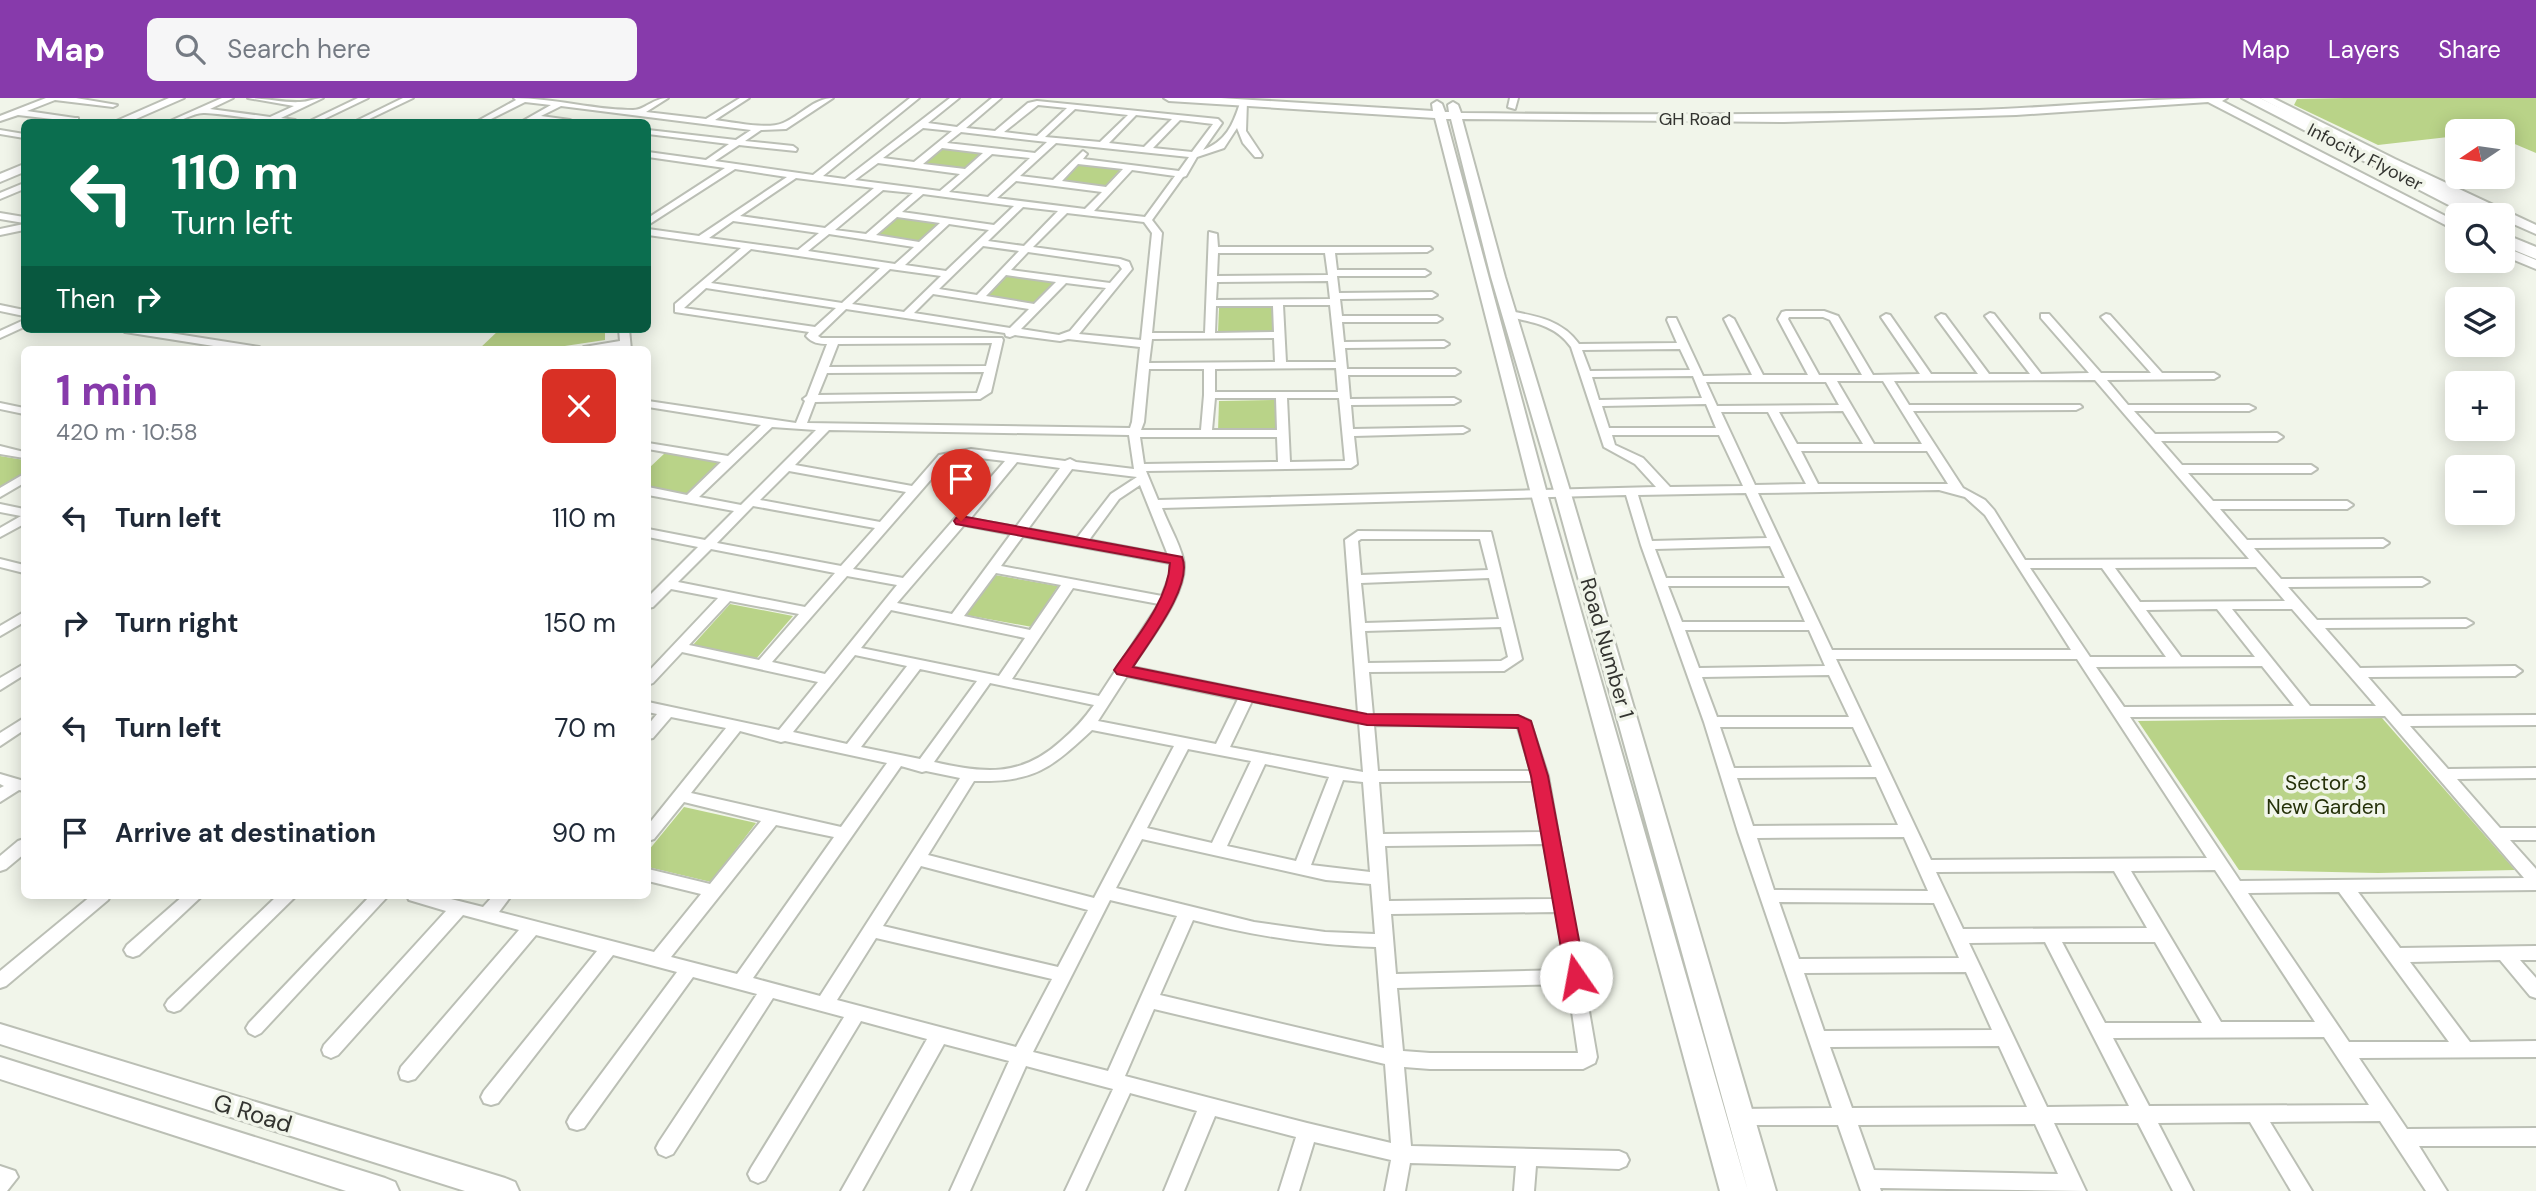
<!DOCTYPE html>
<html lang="en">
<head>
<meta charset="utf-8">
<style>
	:root { --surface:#fff; --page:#f6f6f7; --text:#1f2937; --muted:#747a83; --accent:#873aab }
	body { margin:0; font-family:"DM Sans",sans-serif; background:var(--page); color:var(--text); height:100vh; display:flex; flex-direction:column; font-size:26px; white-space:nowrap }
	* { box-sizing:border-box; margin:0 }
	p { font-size:23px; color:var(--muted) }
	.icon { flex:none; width:38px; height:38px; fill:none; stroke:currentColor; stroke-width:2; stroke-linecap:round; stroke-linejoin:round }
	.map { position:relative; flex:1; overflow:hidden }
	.details { position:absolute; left:21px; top:248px; width:630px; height:553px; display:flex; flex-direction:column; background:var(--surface); border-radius:10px; box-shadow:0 4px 18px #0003 }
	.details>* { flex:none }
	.guide { position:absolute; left:21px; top:21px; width:630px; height:214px; border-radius:10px; box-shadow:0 4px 18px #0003; background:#0b6e4f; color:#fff; overflow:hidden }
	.needle { width:46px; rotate:257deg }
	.tools { position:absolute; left:2445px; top:21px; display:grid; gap:14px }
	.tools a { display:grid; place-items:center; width:70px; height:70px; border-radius:10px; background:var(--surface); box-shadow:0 4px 18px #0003; font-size:35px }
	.pin { position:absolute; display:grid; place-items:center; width:60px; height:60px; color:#fff; margin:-72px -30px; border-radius:50% 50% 50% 0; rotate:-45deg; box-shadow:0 0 7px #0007 }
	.pin .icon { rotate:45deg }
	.me { position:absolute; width:77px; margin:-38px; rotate:348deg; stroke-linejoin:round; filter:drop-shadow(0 0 5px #0008) }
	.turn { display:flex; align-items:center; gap:24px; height:147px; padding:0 35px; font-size:32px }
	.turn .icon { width:91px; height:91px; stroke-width:2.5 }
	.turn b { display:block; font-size:49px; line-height:60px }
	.then { display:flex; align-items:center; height:66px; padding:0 35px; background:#0003; gap:14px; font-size:26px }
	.round { display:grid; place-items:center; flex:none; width:74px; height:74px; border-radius:10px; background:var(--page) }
	.headline { display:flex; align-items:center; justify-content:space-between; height:119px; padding:0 35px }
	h1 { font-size:42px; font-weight:700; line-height:52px; color:var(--accent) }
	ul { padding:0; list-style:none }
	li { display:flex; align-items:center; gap:21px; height:105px; padding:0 35px }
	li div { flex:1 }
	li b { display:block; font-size:26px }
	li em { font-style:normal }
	header { display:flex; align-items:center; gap:42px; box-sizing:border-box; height:98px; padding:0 35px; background:var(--accent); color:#fff }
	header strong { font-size:33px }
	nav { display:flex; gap:38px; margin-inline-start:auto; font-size:24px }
	.search { width:490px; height:63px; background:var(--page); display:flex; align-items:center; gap:18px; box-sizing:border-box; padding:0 24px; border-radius:10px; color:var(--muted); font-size:26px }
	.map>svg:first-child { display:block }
	.green { fill:#b9d388 }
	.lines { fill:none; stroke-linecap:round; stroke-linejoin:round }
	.street-casing { stroke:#bbbfb5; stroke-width:4 }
	.secondary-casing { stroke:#bbbfb5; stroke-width:4 }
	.highway-casing { stroke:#bbbfb5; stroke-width:4 }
	.street { fill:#fff; fill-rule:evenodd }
	.secondary { fill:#fff; fill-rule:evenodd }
	.highway { fill:#fff; fill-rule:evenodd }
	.route { fill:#e11d48; stroke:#92132f; stroke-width:2 }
	.labels { text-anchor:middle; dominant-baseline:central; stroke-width:7; stroke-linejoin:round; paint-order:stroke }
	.far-street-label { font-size:18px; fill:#333430; stroke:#f1f5ea }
	.street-label { font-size:21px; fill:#333430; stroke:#f1f5ea }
	.park-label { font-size:21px; fill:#253109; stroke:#f1f5ea }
	.near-street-label { font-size:24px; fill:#333430; stroke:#f1f5ea }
</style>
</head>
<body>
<header>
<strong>Map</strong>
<div class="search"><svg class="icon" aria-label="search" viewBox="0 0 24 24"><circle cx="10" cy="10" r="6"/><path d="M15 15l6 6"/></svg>Search here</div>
<nav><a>Map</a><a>Layers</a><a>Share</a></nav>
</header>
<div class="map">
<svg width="2536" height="1093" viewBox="0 0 2536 1093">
	<rect width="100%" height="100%" fill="#f1f5ea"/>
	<g class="green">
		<polygon points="2344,0 2536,0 2536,55 2503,41 2502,33 2457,33 2457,38 2378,47 2294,7 2297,1"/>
		<polygon points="944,49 984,54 965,70 924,65"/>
		<polygon points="1080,66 1121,71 1105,88 1063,83"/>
		<polygon points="897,119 941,124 919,144 875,138"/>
		<polygon points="1008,177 1055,183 1036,205 987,199"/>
		<polygon points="1272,209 1272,234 1218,234 1219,210"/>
		<polygon points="500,231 605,231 605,242 538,252 478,252"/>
		<polygon points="1277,302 1277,333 1218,333 1219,303"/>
		<polygon points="666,354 720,363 686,396 648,389 648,371"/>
		<polygon points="0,358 24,362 24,376 0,391"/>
		<polygon points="995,477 1058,488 1032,529 966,517"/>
		<polygon points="730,506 793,518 756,561 692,548"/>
		<polygon points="2382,620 2515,772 2378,775 2239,772 2138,623"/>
		<polygon points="684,709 756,725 711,784 648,769 648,753"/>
	</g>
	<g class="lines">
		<g class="street-casing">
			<g id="street">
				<polygon points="46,0 76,0 117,7 113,9 55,2 27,13 75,20 78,20 78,24 18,17 0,23 0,18"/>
				<path d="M222,0h11l-23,11 60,8 24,-11 -46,-8c17,0 36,5 52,4 8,0 15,-4 23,-4l-42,20 14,2 1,2c-31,0 -60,-7 -91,-9 -13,-1 -23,10 -37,9z"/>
				<polygon points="358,0 368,0 318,24 308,24"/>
				<polygon points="403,0 413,0 363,24 354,24"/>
				<path d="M514,0c40,0 79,12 119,12 12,0 20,-12 35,-12l-22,14 60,7 34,-21h9l-34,22c18,2 52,10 68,3 17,-7 31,-25 50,-25l-47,31 -25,1 -16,11 48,5 4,3 -1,2 -57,-6 -24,16 98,14 97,-77h9l-96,78 22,3 105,-81h9l-31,25 29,4 35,-29h9l-35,30 29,3 33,-28 9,-2 181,18 4,4 -19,27c23,-9 30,-25 37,-47l7,-2 -1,30 16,24 -1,2h-6l-12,-14 -6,-15 -13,20 -27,9 -11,19 -3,1 -31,43 10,13 -10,100h53l4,-101 8,2 1,13h212l2,2 -5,3 -92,1 2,17h88l5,3 -5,3h-88l2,17 93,-1 5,3 -5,3 -92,1 2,17h95l5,3 -5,3h-95l2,20 100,-1 5,3 -5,3 -99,1 2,21h108l5,3 -5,3h-107l2,24 104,-1 6,3 -6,3 -103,1 2,24 110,-2 6,3 -6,3 -109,3 3,28 -6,4 -205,3 12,29 498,-13 -21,-23 -31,-17 -33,-100c-16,-23 -41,-25 -66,-31v-4l4,-1c27,5 53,9 70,33l98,-1 -10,-23 1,-2h8l27,58 49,-1 -28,-56 5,-3 5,3 29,56h45l-30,-56 4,-7 4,-1h38l14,5 35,59 47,-1 -39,-57 5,-3 4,1 41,59h47l-42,-57 5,-3 4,1 44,59h41l-45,-58 5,-3 4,1 47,60 48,-1 -48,-55v-4h8l52,59h50l-50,-56 5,-3 4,1 52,58h52l5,3 -5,3 -107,1 21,25h121l6,3 -6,3h-115l21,23 122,-1 6,4 -6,4h-116l21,24h129l6,4 -6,4h-123l25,28h134l6,4 -6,4h-127l27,31 136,-1 6,4 -6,4 -129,1 27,31 141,-1 7,4 -7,4 -134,1 29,33 149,-1 7,4 -7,4 -141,1 35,40 155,-2 7,5 -7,5 -147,1 34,39 134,-1v10l-126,1 38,43 88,-1v10l-79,1 43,49h36v12h-26l26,29v21l-178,2 42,56 136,-2v14h-16l16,18v20l-6,-2 -30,-36 -90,2 60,80 66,-1v16l-177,1 48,71 129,-1v18h-117l28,45h-21l-46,-70 -110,1 42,69h-21l-41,-69 -92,1 35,68h-20l-35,-68h-84l32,68 -206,-3 1,3h-20l-23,-66h-97l-7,-2 -3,-6 3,-6 7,-2 91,-1 -94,-276 -34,-110 -63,-177 -15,-50 -464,13c6,16 17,34 21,51 8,30 -35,83 -51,108l226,46 -13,-173 13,-9 133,1 31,127 -18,12 -135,1 4,43 145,1 12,5 18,55 49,281 -2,6 -12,6h-153l-26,-2 7,79 208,5 7,3 3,6 -3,6 -7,3 -83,-3 -2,25h-20l2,-25 -106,-3 -5,28h-20l6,-31 -77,-18 -15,49h-20l17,-54 -81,-21 -31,75h-20l33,-80 -67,-18 -45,98h-20l48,-102 -87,-23 -56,125h-20l59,-130 -65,-17 -82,147h-21l86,-152 -66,-18 -96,159 -7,3 -7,-3 -3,-6 3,-6 93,-151 -71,-19 -100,156 -7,3 -7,-3 -3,-6 3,-6 98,-148 -64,-17 -109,151 -7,2 -7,-2 -3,-6 3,-6 107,-144 -64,-17 -115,148 -7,2 -7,-2 -3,-6 3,-6 113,-140 -61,-16 -121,144 -7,2 -7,-2 -2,-6 2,-6 118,-137 -56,-15 -125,140 -7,3 -7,-3 -2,-5 2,-5 122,-134 -37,-11 -2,-4h32l44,11 10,-11h18l-12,16 155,40 47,-58 -53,-13v-12l62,15 51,-63 -77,-19 -30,37 -6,2v-16l78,-97 -55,-11 -18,21 -5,1v-14l9,-11 -9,-2v-10l131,28 39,-48 -136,-30 -29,31 -5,2v-13l70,-74 -47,-9 -18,18 -5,1v-11l50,-50 -50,-10v-8l57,11 29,-29 -86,-16v-8l39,8 34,-33 -73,-13v-6l80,13 33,-31 -113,-18v-6l148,22 9,-22 -2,-2 4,-3 20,-52c-8,0 -15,-1 -21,-8l3,-4 -134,-20v-8l66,-56 -93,-13v-6l51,7 88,-59 -52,-8 -87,56v-7l77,-50 -77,-11v-5l58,8 23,-16 -81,-10v-4l88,10 15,-10 -190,-24 -20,10 29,4 4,2 -40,-2 -13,2 30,-17 -26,-3 -40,20h-9l40,-22zM1038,7l29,3 -30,28 -33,-4zM1075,11l53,6 -28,27 -55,-5zM1136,17l36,4 -28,28 -35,-4zM1180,22l33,4 -21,28 -39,-4zM923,30l29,3 -38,31 -31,-4zM961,34l86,10 -12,11 -88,-10zM1056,45l133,14 -10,14 -96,-12 4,-5 -4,-3 -30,29 -33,-4zM942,50l41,5 -18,16 -42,-5zM992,56l38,4 -42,39 -39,-5zM878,65l82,11 -20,17 -85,-11zM1078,66l45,5 -17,18 -44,-6zM1132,72l43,6 -30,41 -51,-6zM796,80l78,10 -49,40 -85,-12zM1016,83l86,11 -17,17 -88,-11zM883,92l30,3 -47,41 -31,-4zM923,96l91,12 -20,19 -92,-13zM1023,109l35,4 -34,35 -36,-5zM1067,115l77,9 8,11 -11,107 -62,-6 53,-65 -3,-7 -9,-3 -87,-12zM897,119l43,6 -21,19 -43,-7zM733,123l86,12 -21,17 -89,-12zM949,126l40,6 -43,41 -41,-6zM829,136l85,13 -19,17 -87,-13zM983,148l36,5 -42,44 -38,-6zM751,151l129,19 -38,35 -131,-20zM1028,154l91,13 3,4 -12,14 -99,-13zM1218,155h107l3,22 -111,1zM890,171l51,7 -37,36 -52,-8zM1006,177l50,7 -22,22 -48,-8zM1328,183l2,18 -114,1 1,-18zM1066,185l40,5 -36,43 -11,4 -38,-6zM706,190l130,20 -21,19 -131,-19zM933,196l96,15 -19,19 -96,-15zM1283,207h47l6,57h-50zM1216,208h57l1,26 -59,1zM846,211l159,24 1,3 4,1 5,-2 45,6 8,-2 72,8 -8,75 -2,6 -323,-5 8,-21 165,-3 11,-7 12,-52 -1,-2h-181l-3,-2zM1789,219h34l7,3 32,55h-43l-31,-56zM1274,240l1,24 -126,1 3,-24zM992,245l-6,23 -157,1 9,-23zM1680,251l10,21 -100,1 -8,-21zM1336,270l2,24h-123v-23zM1149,271h55v26l-3,35h-60l3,-8zM984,274l-7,21 -159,2 9,-22zM1693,278l9,22 -103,2 -7,-23zM2095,282l154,179 -224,1 -31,-50 -9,-10 -22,-12 -50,-77 163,-1 6,-3 -2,-2h-171l-15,-24zM1837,283h46l39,63h-48zM1706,284h120l13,23 -122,1zM1215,300h61l1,32h-65zM1287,300h52l6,63 -55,1zM1706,306l10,24h-107l-7,-22zM1843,313l20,33h-66l-18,-32zM1721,314h47l38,72 -51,1zM772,329l44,3 -75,75 -42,-8zM829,332l300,5 5,34 -58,-7 -6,-3 -5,2 -94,-12 -32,6 -27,31 -117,-21zM1612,337h107l24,51 -73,1 -27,-29 -28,-13zM1140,339h137l1,25 -134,2zM1801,353h126l21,33h-130zM971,359l34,4 -102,117 -50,-9 94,-108zM1017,364l43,6 -44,59 -46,-8zM1072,371l65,8 -26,17 -34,44 -49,-9zM789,373l117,21 -26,30 -120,-22zM1140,387l28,70 -79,-15 30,-41zM1939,392l26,7 20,18 86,135h-239l-74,-157zM1746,395l21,45 -115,3 -14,-46zM753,408l122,22 -34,38 -124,-23zM964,427l47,9 -59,80 -55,-11zM1023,438l147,27v12l-8,21 -161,-30zM1361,441h119l8,31 -127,5 -3,-34zM1770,448l15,32h-119l-11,-29zM711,451l124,24 -30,34 -127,-25zM2256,469l29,34 -145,1 -25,-34zM2030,470h72l64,89h-76zM996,475l65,12 -31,45 -66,-14zM847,478l50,9 -72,89 -53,-12zM1489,480l10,41 -134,4 -4,-40zM1668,488h121l16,36h-123zM1073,490l86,16 -60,92 -87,-17zM730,503l69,13 -40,46 -70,-15zM2217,511l38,48h-74l-35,-47zM2232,511h60l84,97h-66zM891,512l134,28 -26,38 -138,-28zM1501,529l7,30 -7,4 -133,2 -3,-32zM1685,532h124l16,36 -126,2zM855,557l52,11 -60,78 -54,-12zM1836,561h241l130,199 -276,2zM2262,568l32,40 -170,1 -28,-40zM920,571l57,12 -57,78 -59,-12zM1829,577l20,42h-132l-15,-40zM1127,578l111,23 -22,45 -118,-23zM990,585l104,22c-10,14 -20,25 -33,36 -41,37 -77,32 -127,21zM1252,603l107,22 4,49 -133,-25zM2385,618l139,162 -284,3 -110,-164zM1374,627l141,1 3,2 13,43h-153zM1720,629h133l19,40 -138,1zM1092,632l82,16 -80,152 -166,-43 46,-74c61,1 76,-12 118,-51zM740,633l41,11 4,-1 102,22 -46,64 -150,-34zM1188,651l63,12 -39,82 -65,-15zM1265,666l64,13 -33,84 -69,-15zM901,668l21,6 4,-1 34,7 -140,218 -67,-18zM1876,679l22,48 -145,1 -16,-48zM1343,682l20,2 7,90 -59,-7zM1533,683l9,51 -159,2 -4,-52zM776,727l58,12 -97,137 -66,-17zM1904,739l24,54 -154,-1 -17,-52zM1142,741l184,41 45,4 4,50 -50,-2 -71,-10 -138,-34zM1544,746l10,55 -165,2 -4,-55zM921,768l167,44 -30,57 -175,-41zM2215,772l14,21 86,131h-94l-90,-151zM2114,773l33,57 -184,1 -27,-57zM2339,794l110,150h-100l-101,-149zM1110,802l67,16 -69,155 -75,-19zM1779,804l155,1 25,55 -160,1zM1556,814l10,58 -170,4 -5,-60zM1193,822c61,16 120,25 183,27l8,101 -224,-53zM876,840l176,41 -36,68 -179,-47zM2045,844l84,164 -82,1 -78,-164zM2062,844h93l47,81h-97zM1966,874l26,58 -168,1 -20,-58zM1568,886l10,69h-148l-27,-2 -6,-63zM1154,911l231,55 6,79 -84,-20 -182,-47zM2324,939l45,68 -220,1 -36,-68zM1999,948l28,61 -175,1 -22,-61zM2035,1026l23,50 -184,-4 -16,-45z"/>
				<polygon points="1510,0 1518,0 1515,11 1508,9"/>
				<polygon points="0,32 24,36 24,40 0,36"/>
				<polygon points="24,85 24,91 0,101 0,95"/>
				<polygon points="0,115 24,119 24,125 0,121"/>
				<polygon points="24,126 24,132 0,137 0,131"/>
				<polygon points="0,207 24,212 24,218 0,213"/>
				<polygon points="24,222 24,229 0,240 0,233"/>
				<polygon points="120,231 145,231 259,249 264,252 239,252 125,234"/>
				<polygon points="619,231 629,231 631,252 621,252 620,249 579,252 584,249 620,243"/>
				<polygon points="0,305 24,310 24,316 0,311"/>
				<polygon points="0,348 24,354 24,360 0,356"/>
				<polygon points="24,376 24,385 0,399 0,390"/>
				<polygon points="0,406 24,411 24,426 0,439 0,430 21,418 0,414"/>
				<polygon points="0,461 24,467 24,475 0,469"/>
				<polygon points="24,514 24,524 0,538 0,528"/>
				<polygon points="24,566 24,577 0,592 0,580"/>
				<polygon points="24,620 24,632 0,648 0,635"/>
				<polygon points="0,676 24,683 24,693 19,692 0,704 0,690 4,688 0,686"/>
				<polygon points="24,741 24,756 6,771 0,773 0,758 18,743"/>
				<polygon points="91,798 110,798 108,802 6,888 0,890 0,873"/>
				<polygon points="183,798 202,798 139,857 133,859 127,857 124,852 127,847"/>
				<polygon points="277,798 296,798 180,912 174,914 168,912 165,907 168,902"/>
				<polygon points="370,798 388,798 261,935 255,938 249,935 246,930 249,925"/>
				<polygon points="0,1068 15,1073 18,1079 7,1093 0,1093"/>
			</g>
		</g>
		<g class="secondary-casing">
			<g id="secondary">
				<polygon points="169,0 184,0 129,24 114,24"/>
				<path d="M1164,0h57l212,13 -1,-7 5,-3 5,3 3,8h4l-1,-7 5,-3 5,3 3,8c173,2 345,2 518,-3 83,-3 165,-12 248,-12l-5,3 235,121v9l-249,-129 -192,13 -232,7 -322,-3 43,158 66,217 205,697h-28l-193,-697 -64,-217 -40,-158h-5l100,371 202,701h-28l-190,-701 -95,-372 -266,-17z"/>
				<polygon points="2260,0 2273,0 2395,61 2536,127 2536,136 2502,121 2502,117 2494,117 2387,67"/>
				<polygon points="24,66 24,74 0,84 0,76"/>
				<polygon points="2502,148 2536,162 2536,171 2502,157"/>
				<polygon points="0,926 505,1080 515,1084 519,1093 465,1093 0,946"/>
				<polygon points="0,959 385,1080 395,1084 399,1093 346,1093 0,981"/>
			</g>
		</g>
		<g class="highway-casing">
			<g id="highway">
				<polygon points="2242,0 2260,0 2487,113 2490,117 2468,117"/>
				<polygon points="2502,135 2536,149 2536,161 2502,147"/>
			</g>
		</g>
		<use href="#street" class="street"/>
		<use href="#secondary" class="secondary"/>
		<use href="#highway" class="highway"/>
	</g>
	<path class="route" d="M961,418l221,41c12,28 -34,86 -49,110l234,47 151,1 13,6 17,55 38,201 -3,6 -7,2 -7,-2 -3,-6 -35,-201 -13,-48 -151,-3 -250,-51 -3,-4c21,-31 54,-68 56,-107l-214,-39 -2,-3 2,-3z"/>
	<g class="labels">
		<g class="far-street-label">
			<text x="1695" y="21">GH Road</text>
			<text transform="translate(2365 59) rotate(27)">Infocity Flyover</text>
		</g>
		<g class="street-label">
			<text transform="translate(1607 550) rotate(74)">Road Number 1</text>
		</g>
		<g class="park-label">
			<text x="2326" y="685">Sector 3<tspan x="2326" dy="24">New Garden</tspan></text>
		</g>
		<g class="near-street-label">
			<text transform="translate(253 1015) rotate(17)">G Road</text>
		</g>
	</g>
</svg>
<div class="tools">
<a><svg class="needle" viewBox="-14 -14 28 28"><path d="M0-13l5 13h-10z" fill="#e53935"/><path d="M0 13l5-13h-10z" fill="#747a83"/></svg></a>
<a><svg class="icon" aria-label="search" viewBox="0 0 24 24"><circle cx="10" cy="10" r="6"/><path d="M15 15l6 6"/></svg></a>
<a><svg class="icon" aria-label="layers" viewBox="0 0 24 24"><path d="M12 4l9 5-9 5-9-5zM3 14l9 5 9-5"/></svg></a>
<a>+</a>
<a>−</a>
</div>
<div class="pin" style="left:961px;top:423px;background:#d93025"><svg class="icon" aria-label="arrive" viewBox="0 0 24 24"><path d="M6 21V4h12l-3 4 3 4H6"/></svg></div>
<svg class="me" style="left:1576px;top:879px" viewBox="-20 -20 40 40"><circle r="19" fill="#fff"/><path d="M0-13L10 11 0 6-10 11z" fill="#e11d48"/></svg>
<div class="guide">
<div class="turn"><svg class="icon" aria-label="left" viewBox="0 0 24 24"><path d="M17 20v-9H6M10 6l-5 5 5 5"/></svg><div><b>110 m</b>Turn left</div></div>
<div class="then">Then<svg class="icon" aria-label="right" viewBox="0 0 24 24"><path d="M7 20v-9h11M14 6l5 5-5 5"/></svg></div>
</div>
<section class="details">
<div class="headline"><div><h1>1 min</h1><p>420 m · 10:58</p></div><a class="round" style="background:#d93025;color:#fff"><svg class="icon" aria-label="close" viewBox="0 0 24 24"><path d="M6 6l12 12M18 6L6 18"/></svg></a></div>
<ul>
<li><svg class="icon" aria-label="left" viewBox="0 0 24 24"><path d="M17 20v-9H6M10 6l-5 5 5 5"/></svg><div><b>Turn left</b></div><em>110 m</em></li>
<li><svg class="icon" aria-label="right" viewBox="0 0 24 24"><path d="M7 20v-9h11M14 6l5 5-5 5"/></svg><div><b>Turn right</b></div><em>150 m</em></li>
<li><svg class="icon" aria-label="left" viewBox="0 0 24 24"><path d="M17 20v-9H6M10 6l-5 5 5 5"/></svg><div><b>Turn left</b></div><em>70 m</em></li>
<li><svg class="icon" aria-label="arrive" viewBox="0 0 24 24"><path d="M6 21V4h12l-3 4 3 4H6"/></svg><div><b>Arrive at destination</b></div><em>90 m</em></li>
</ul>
</section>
</div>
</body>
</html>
